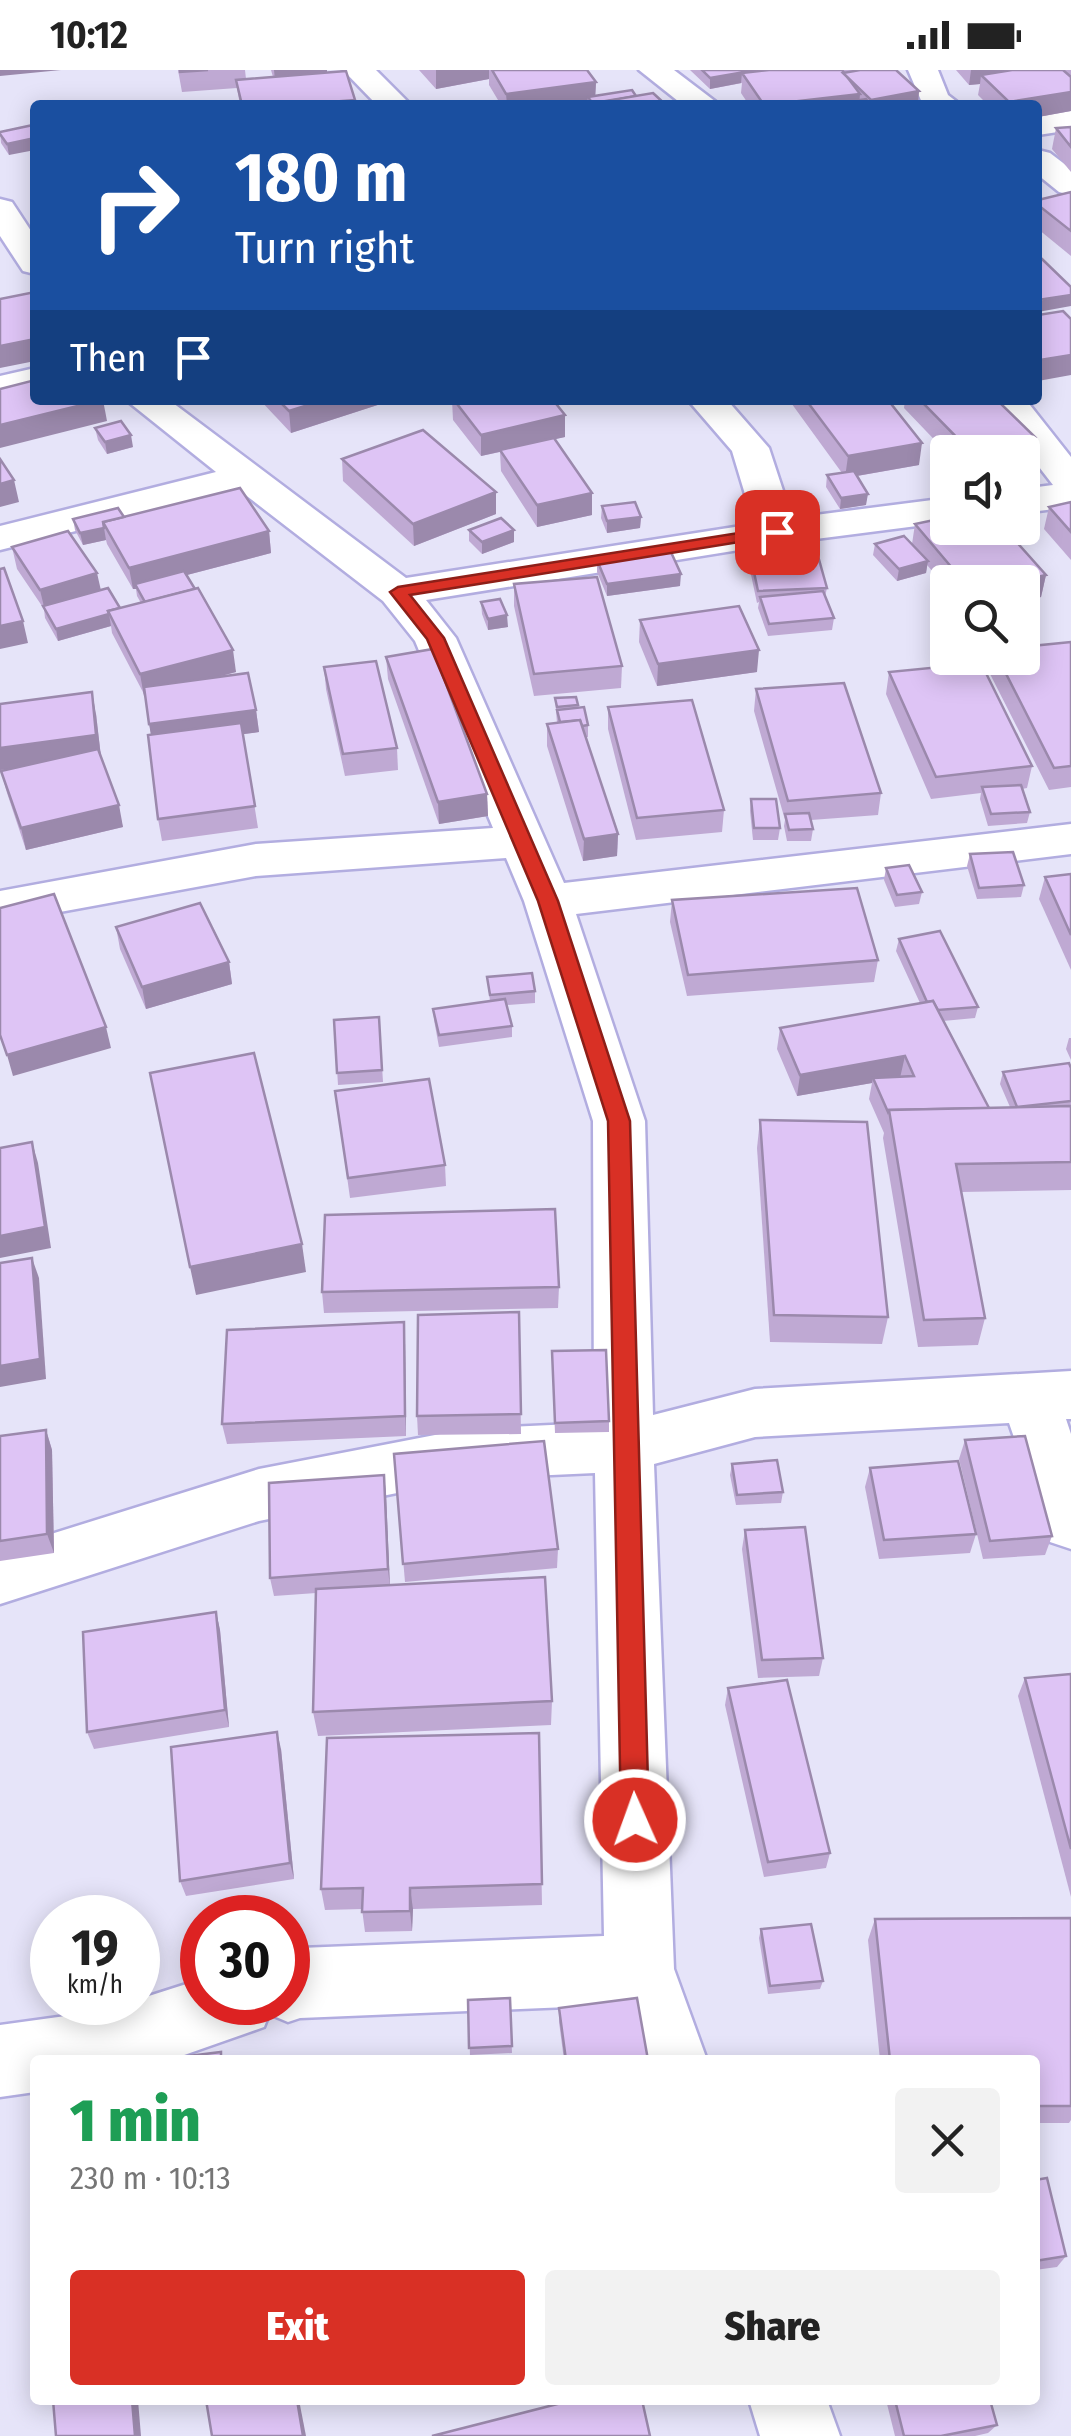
<!DOCTYPE html>
<html lang="en">
<head>
<meta charset="utf-8">
<style>
	:root { --surface:#fff; --page:#f2f2f2; --text:#222; --muted:#767676; --accent:#d93025 }
	body { margin:0; font-family:"Fira Sans Condensed",sans-serif; background:var(--page); color:var(--text); height:100vh; display:flex; flex-direction:column; font-size:38px; white-space:nowrap }
	* { box-sizing:border-box; margin:0 }
	p { font-size:32px; color:var(--muted) }
	.icon { flex:none; width:55px; height:55px; fill:none; stroke:currentColor; stroke-width:2; stroke-linecap:round; stroke-linejoin:round }
	.map { position:relative; flex:1; overflow:hidden }
	.panel { position:absolute; left:30px; top:1985px; width:1010px; height:350px; display:flex; flex-direction:column; background:var(--surface); border-radius:10px; box-shadow:0 5px 25px #0003 }
	.panel>* { flex:none }
	.hud { position:absolute; left:30px; top:30px; width:1012px; height:305px; border-radius:10px; box-shadow:0 5px 25px #0003; background:#1a4fa0; color:#fff; overflow:hidden }
	.controls { position:absolute; left:930px; top:365px; display:grid; gap:20px }
	.controls a { display:grid; place-items:center; width:110px; height:110px; border-radius:10px; background:var(--surface); box-shadow:0 5px 25px #0003; font-size:50px }
	.speed { position:absolute; left:30px; top:1825px; display:flex; gap:20px; font-size:50px; font-weight:700; text-align:center }
	.speed>* { display:grid; place-content:center; width:130px; height:130px; border-radius:50%; background:var(--surface); box-shadow:0 5px 25px #0003; line-height:1 }
	.speed small { font-size:25px; font-weight:400 }
	.speed .limit { border:15px solid #d22; background:#fff; color:#111 }
	.pin { position:absolute; display:grid; place-items:center; width:85px; height:85px; color:#fff; margin:-42px; border-radius:20px; box-shadow:0 5px 15px #0006 }
	.me { position:absolute; width:110px; margin:-55px; rotate:358deg; stroke-linejoin:round; filter:drop-shadow(0 0 8px #0008) }
	.turn { display:flex; align-items:center; gap:35px; height:210px; padding:0 40px; font-size:45px }
	.turn .icon { width:130px; height:130px; stroke-width:2.5 }
	.turn b { display:block; font-size:70px; line-height:85px }
	.then { display:flex; align-items:center; height:95px; padding:0 40px; background:#0003; gap:20px; font-size:38px }
	.round { display:grid; place-items:center; flex:none; width:105px; height:105px; border-radius:10px; background:var(--page) }
	.headline { display:flex; align-items:center; justify-content:space-between; height:170px; padding:0 40px }
	h1 { font-size:60px; font-weight:800; line-height:75px; color:#1e9e55 }
	.cta { display:flex; gap:20px; margin-top:auto; padding:20px 40px }
	.cta a { flex:1; height:115px; border-radius:10px; background:var(--accent); color:#fff; font-size:40px; font-weight:800; line-height:115px; text-align:center }
	.cta a+a { background:var(--page); color:var(--text) }
	.status { display:flex; justify-content:space-between; align-items:center; height:70px; padding:0 50px; background:var(--surface); direction:ltr }
	.status svg { height:28px; fill:currentColor }
	.map>svg:first-child { display:block }
	.lines { fill:none; stroke-linecap:round; stroke-linejoin:round }
	.street-casing { stroke:#b2ade0; stroke-width:5 }
	.street { fill:#fff; fill-rule:evenodd }
	.wall { fill:#bfa9d3 }
	.shaded-wall { fill:#9b89ac }
	.building { fill:#dec4f5; stroke:#9b89ac; stroke-width:2.5 }
	.route { fill:#d93025; stroke:#8d1f18; stroke-width:2.5 }
</style>
</head>
<body>
<div class="status"><b>10:12</b><svg viewBox="0 0 49 12"><path d="M0 12V9h3v3zM5 12V6h3v6zM10 12V3h3v9zM15 12V0h3v12zM26 1h20v11H26zM47 4h2v5h-2z"/></svg></div>
<div class="map">
<svg width="1071" height="2366" viewBox="0 0 1071 2366">
	<rect width="100%" height="100%" fill="#e6e4f9"/>
	<g class="lines">
		<g class="street-casing">
			<g id="street">
				<polygon points="343,0 376,0 411,35 377,35"/>
				<polygon points="639,0 674,0 720,35 683,35"/>
				<polygon points="908,0 938,0 948,25 961,35 923,35"/>
				<polygon points="1071,40 1071,60 1038,65 1038,47"/>
				<polygon points="1038,80 1050,83 1071,99 1071,125 1059,122 1038,105"/>
				<polygon points="0,129 12,132 35,167 35,204 23,201 0,166"/>
				<polygon points="35,298 35,320 0,328 0,306"/>
				<polygon points="126,330 169,330 406,508 754,454 732,381 688,330 727,330 769,378 792,448 948,428 948,452 777,474 426,530 456,568 564,813 1071,754 1071,784 576,844 645,1051 653,1345 755,1319 1071,1301 1071,1349 1066,1349 1071,1364 1071,1479 1050,1472 1009,1353 755,1367 654,1394 674,1899 707,1990 635,1990 616,1935 300,1948 288,1952 269,1944 264,1957 170,1990 35,1990 35,2022 0,2027 0,1955 102,1941 202,1909 202,1932 288,1932 288,1882 300,1878 604,1866 595,1403 466,1409 259,1451 0,1534 0,1480 259,1399 466,1359 594,1353 593,1051 524,831 506,788 256,806 0,853 0,821 256,774 493,758 415,571 383,531 239,420 0,480 0,456 216,402"/>
				<polygon points="987,330 1026,330 1071,387 1071,437 1022,443 1022,419 1053,415"/>
				<polygon points="749,2330 827,2330 840,2366 760,2366"/>
			</g>
		</g>
		<use href="#street" class="street"/>
	</g>
	<g class="wall">
		<polygon points="178,0 245,0 246,9 273,7 271,0 327,0 327,2 355,30 355,35 240,35 237,18 182,22"/>
		<polygon points="419,0 587,0 596,12 595,26 636,26 666,35 587,35 587,33 575,35 501,35 489,15 489,9 436,19"/>
		<polygon points="690,0 896,0 919,21 918,32 900,35 749,35 741,23 742,13 710,19"/>
		<polygon points="956,0 1071,0 1071,41 1038,47 1038,35 988,35 978,25 980,14 969,15"/>
		<polygon points="33,55 9,85 1,73 0,62"/>
		<polygon points="1071,57 1071,102 1052,79 1056,58"/>
		<polygon points="1071,122 1071,186 1038,159 1038,130"/>
		<polygon points="260,330 393,330 291,363"/>
		<polygon points="452,330 553,330 565,367 554,369 592,423 592,445 537,457 501,401 500,382 481,386 453,350"/>
		<polygon points="789,330 888,330 919,395 857,406 866,435 840,439 826,417 827,405 842,403"/>
		<polygon points="905,330 997,330 1030,389 1022,391 1022,382 948,384 904,338"/>
		<polygon points="95,358 133,377 107,384 98,370"/>
		<polygon points="342,389 496,444 414,476 343,411"/>
		<polygon points="1071,432 1071,490 1044,459 1049,437"/>
		<polygon points="602,436 641,447 640,458 607,463 601,448"/>
		<polygon points="124,447 269,461 271,483 187,505 236,602 218,607 256,640 259,662 243,664 258,758 162,771 158,749 151,664 145,626 112,563 111,556 58,571 45,548 44,539 17,499 12,477 101,520 120,538 141,533 137,526 136,519 133,519 107,474 106,470 83,475 75,460 73,449"/>
		<polygon points="948,447 948,458 1004,458 1046,505 1041,527 1022,532 1022,512 948,512 948,519 927,495 926,503 897,511 873,485 875,474 904,466 912,474 915,454"/>
		<polygon points="469,460 514,472 482,484 469,471"/>
		<polygon points="751,488 827,518 825,527 834,548 832,560 768,566 758,538 759,532 757,533 750,500"/>
		<polygon points="597,490 680,516 607,526 597,502"/>
		<polygon points="514,514 622,596 621,618 534,626 514,536"/>
		<polygon points="481,532 508,557 488,560 482,544"/>
		<polygon points="640,550 757,602 657,616 639,572"/>
		<polygon points="1071,572 1071,717 1049,720 989,602 992,588 1022,588"/>
		<polygon points="386,587 487,724 488,746 439,754 388,609"/>
		<polygon points="324,597 397,678 398,700 345,706 326,619"/>
		<polygon points="889,602 1032,696 1027,718 1022,719 1030,742 1027,753 988,756 980,729 981,723 931,729 886,624"/>
		<polygon points="756,619 881,723 878,745 811,750 813,759 811,771 787,771 784,756 785,750 754,641"/>
		<polygon points="555,628 578,635 588,655 588,667 586,667 618,764 617,786 583,791 547,676 547,654 557,653"/>
		<polygon points="0,634 96,644 101,687 123,757 26,780 7,723 1,701 11,699 0,700"/>
		<polygon points="608,637 724,740 722,762 636,770 608,659"/>
		<polygon points="751,729 780,758 778,770 753,770 750,741"/>
		<polygon points="970,784 1024,815 1021,827 977,829 967,796"/>
		<polygon points="886,798 922,822 919,834 895,837 884,810"/>
		<polygon points="1071,804 1071,900 1039,829 1045,807"/>
		<polygon points="672,830 878,890 874,912 687,926 670,852"/>
		<polygon points="116,857 229,892 232,914 146,939 120,879"/>
		<polygon points="899,869 978,937 975,948 943,951 989,1038 1010,1037 1000,1014 1003,1002 1071,998 1071,1120 961,1122 985,1248 978,1275 918,1277 883,1068 884,1063 869,1029 872,1013 797,1026 777,979 780,958 920,933 896,881"/>
		<polygon points="487,907 535,921 535,933 507,935 512,956 512,967 439,977 434,950 433,939 490,931"/>
		<polygon points="379,947 383,1012 338,1015 334,950"/>
		<polygon points="1069,968 1071,968 1071,990 1066,979"/>
		<polygon points="338,1042 445,1095 446,1116 350,1128"/>
		<polygon points="760,1050 888,1247 882,1274 770,1272 757,1078"/>
		<polygon points="559,1217 558,1238 324,1243 322,1222"/>
		<polygon points="519,1242 521,1364 418,1365 417,1346"/>
		<polygon points="405,1272 406,1366 227,1374 222,1354"/>
		<polygon points="552,1292 609,1351 609,1362 555,1363"/>
		<polygon points="46,1360 52,1380 54,1483 0,1491 0,1366"/>
		<polygon points="965,1370 1052,1466 1045,1485 983,1489 959,1389"/>
		<polygon points="394,1384 558,1479 557,1498 405,1512"/>
		<polygon points="732,1394 783,1422 781,1433 736,1435 730,1405"/>
		<polygon points="870,1398 976,1464 970,1483 879,1489 865,1417"/>
		<polygon points="384,1405 390,1515 552,1631 551,1655 318,1666 313,1642 316,1523 274,1526 270,1508"/>
		<polygon points="745,1460 823,1588 819,1606 758,1608 742,1479"/>
		<polygon points="216,1542 220,1560 229,1657 94,1679 87,1662"/>
		<polygon points="1071,1604 1071,1827 1018,1626 1025,1608"/>
		<polygon points="728,1618 830,1783 826,1798 764,1807 725,1635"/>
		<polygon points="539,1663 542,1835 413,1839 412,1861 365,1862 362,1839 325,1840 321,1819"/>
		<polygon points="281,1679 294,1809 186,1826 180,1811"/>
		<polygon points="1071,1848 1071,2036 1066,2036 1071,2036 1071,2050 1069,2053 1035,2053 1035,1990 880,1990 868,1870 875,1849"/>
		<polygon points="761,1859 823,1911 820,1919 768,1924 759,1868"/>
		<polygon points="510,1928 512,1983 470,1985 468,1930"/>
		<polygon points="559,1938 648,1990 564,1990 559,1952"/>
		<polygon points="1035,2110 1066,2186 1057,2197 1035,2200"/>
		<polygon points="886,2330 990,2330 997,2355 988,2363 975,2366 895,2366"/>
	</g>
	<g class="shaded-wall">
		<polygon points="0,0 61,0 0,6"/>
		<polygon points="274,0 327,0 327,5 275,10"/>
		<polygon points="436,0 489,0 489,9 436,19"/>
		<polygon points="758,0 757,10 742,3 741,13 710,19 710,8"/>
		<polygon points="971,0 1058,0 981,5 980,14 969,15"/>
		<polygon points="596,12 595,32 588,27 587,33 575,35 507,35 506,24"/>
		<polygon points="919,21 918,32 900,35 870,35 871,30"/>
		<polygon points="1071,22 1071,41 1038,47 1038,35 1009,35 1009,32"/>
		<polygon points="860,24 859,35 764,35"/>
		<polygon points="35,68 35,80 9,85 7,74"/>
		<polygon points="1071,225 1071,236 1038,242 1038,231"/>
		<polygon points="35,269 35,291 0,298 0,276"/>
		<polygon points="1071,285 1071,305 1038,311 1040,290"/>
		<polygon points="103,330 107,351 0,378 0,355"/>
		<polygon points="324,330 393,330 291,363 289,341"/>
		<polygon points="565,345 565,367 481,386 481,365"/>
		<polygon points="131,365 133,377 107,384 105,372"/>
		<polygon points="1035,367 1030,389 1022,391 1022,382 972,382"/>
		<polygon points="922,373 919,395 845,408 848,386"/>
		<polygon points="14,410 19,432 0,437 0,414"/>
		<polygon points="496,422 496,444 414,476 413,454"/>
		<polygon points="592,423 592,445 537,457 537,435"/>
		<polygon points="868,424 866,435 840,439 841,428"/>
		<polygon points="641,447 640,458 607,463 607,451"/>
		<polygon points="104,458 106,470 83,475 80,463"/>
		<polygon points="514,460 514,472 482,484 482,472"/>
		<polygon points="269,461 271,483 137,518 135,514 136,519 133,519 129,498"/>
		<polygon points="928,491 926,503 897,511 899,499"/>
		<polygon points="97,503 102,525 45,541 40,520"/>
		<polygon points="681,504 680,516 607,526 607,514"/>
		<polygon points="1046,505 1041,527 1022,532 1022,512 1015,512"/>
		<polygon points="109,544 111,556 58,571 56,559"/>
		<polygon points="507,545 508,557 488,560 488,549"/>
		<polygon points="23,551 28,573 0,579 0,556"/>
		<polygon points="233,580 236,602 144,626 140,604"/>
		<polygon points="759,580 757,602 657,616 658,594"/>
		<polygon points="92,622 96,644 101,687 0,700 0,678"/>
		<polygon points="256,640 259,662 153,676 149,654"/>
		<polygon points="487,724 488,746 439,754 438,732"/>
		<polygon points="119,735 123,757 26,780 21,758"/>
		<polygon points="618,764 617,786 583,791 584,769"/>
		<polygon points="229,892 232,914 146,939 142,917"/>
		<polygon points="106,957 111,978 13,1006 7,985"/>
		<polygon points="905,986 900,1008 873,1008 872,1013 797,1026 800,1005"/>
		<polygon points="32,1072 38,1093 51,1178 0,1188 0,1166"/>
		<polygon points="302,1174 306,1202 196,1225 190,1197"/>
		<polygon points="32,1188 39,1208 46,1309 0,1317 0,1296"/>
		<polygon points="404,1252 405,1272 406,1366 405,1346"/>
		<polygon points="46,1360 52,1380 54,1483 47,1464"/>
		<polygon points="384,1405 386,1424 390,1518 388,1499"/>
		<polygon points="216,1542 220,1560 229,1657 225,1640"/>
		<polygon points="277,1662 281,1679 294,1809 290,1793"/>
		<polygon points="410,1818 413,1839 412,1861 410,1841"/>
		<polygon points="132,2330 138,2330 141,2366 135,2366"/>
		<polygon points="297,2330 299,2330 306,2366 303,2366"/>
	</g>
	<g class="building">
		<polygon points="180,0 208,0 180,2"/>
		<polygon points="492,0 587,0 596,12 506,24"/>
		<polygon points="702,0 756,0 710,8"/>
		<polygon points="769,0 842,0 860,24 764,35 742,3"/>
		<polygon points="860,0 896,0 919,21 871,30 843,3"/>
		<polygon points="1012,0 1063,0 1071,7 1071,22 1009,32 981,5"/>
		<polygon points="346,1 355,30 292,35 242,35 236,10"/>
		<polygon points="632,20 636,26 593,34 588,27"/>
		<polygon points="653,23 666,35 588,34"/>
		<polygon points="866,29 871,35 827,35"/>
		<polygon points="33,55 35,59 35,68 7,74 0,64 0,62"/>
		<polygon points="1071,57 1071,77 1056,58"/>
		<polygon points="1071,122 1071,161 1038,135 1038,130"/>
		<polygon points="1042,189 1071,217 1071,225 1038,230 1038,190"/>
		<polygon points="35,222 35,269 0,276 0,229"/>
		<polygon points="1063,241 1071,249 1071,285 1040,290 1038,288 1038,245"/>
		<polygon points="35,310 35,330 102,330 0,355 0,319"/>
		<polygon points="278,330 324,330 289,341"/>
		<polygon points="454,330 553,330 565,345 481,365"/>
		<polygon points="806,330 888,330 922,373 848,386"/>
		<polygon points="920,330 997,330 1035,367 971,382"/>
		<polygon points="121,351 131,365 105,372 95,358"/>
		<polygon points="423,360 496,422 413,454 342,389"/>
		<polygon points="554,368 592,423 537,435 500,380"/>
		<polygon points="0,389 14,410 0,414"/>
		<polygon points="854,401 868,424 841,428 827,405"/>
		<polygon points="240,418 269,461 129,498 103,452"/>
		<polygon points="635,432 641,447 607,451 602,436"/>
		<polygon points="1071,432 1071,462 1049,437"/>
		<polygon points="118,438 124,447 103,452 104,458 80,463 73,449"/>
		<polygon points="948,447 948,458 1004,458 1046,505 1015,512 964,512 915,454"/>
		<polygon points="501,448 514,460 482,472 469,460"/>
		<polygon points="68,461 97,503 40,520 12,477"/>
		<polygon points="904,466 928,491 899,499 875,474"/>
		<polygon points="670,480 681,504 607,514 597,490"/>
		<polygon points="818,486 827,518 758,521 751,488"/>
		<polygon points="4,498 23,551 0,556 0,499"/>
		<polygon points="184,501 195,519 145,532 135,514"/>
		<polygon points="597,507 622,596 534,604 514,514"/>
		<polygon points="108,518 120,538 108,541 109,544 56,559 43,536"/>
		<polygon points="198,518 233,580 140,604 108,541"/>
		<polygon points="823,521 834,548 769,554 760,527"/>
		<polygon points="500,529 507,545 488,549 481,532"/>
		<polygon points="739,536 759,580 658,594 640,550"/>
		<polygon points="1071,572 1071,696 1054,698 998,588 1022,588 1022,577"/>
		<polygon points="433,579 487,724 438,732 386,587"/>
		<polygon points="376,591 397,678 343,684 324,597"/>
		<polygon points="981,593 1032,696 936,707 889,602"/>
		<polygon points="248,603 256,640 149,654 144,617"/>
		<polygon points="844,613 881,723 788,731 756,619"/>
		<polygon points="92,622 96,665 0,678 0,634"/>
		<polygon points="576,627 578,635 557,637 555,628"/>
		<polygon points="692,630 724,740 637,748 608,637"/>
		<polygon points="584,637 588,655 582,656 580,650 560,652 557,640"/>
		<polygon points="580,650 618,764 584,769 547,654"/>
		<polygon points="241,653 255,736 158,749 148,665"/>
		<polygon points="98,679 119,735 21,758 1,701"/>
		<polygon points="1021,715 1030,742 991,744 982,717"/>
		<polygon points="751,729 776,729 780,758 754,758"/>
		<polygon points="809,743 813,759 789,760 785,744"/>
		<polygon points="1013,782 1024,815 979,818 970,784"/>
		<polygon points="909,795 922,822 897,825 886,798"/>
		<polygon points="1071,804 1071,865 1045,807"/>
		<polygon points="857,818 878,890 688,905 672,830"/>
		<polygon points="54,824 106,957 7,985 0,965 0,838"/>
		<polygon points="200,833 229,892 142,917 116,857"/>
		<polygon points="940,861 978,937 938,940 933,931 927,932 899,869"/>
		<polygon points="532,903 535,921 490,925 487,907"/>
		<polygon points="505,929 512,956 439,965 433,939"/>
		<polygon points="933,931 989,1038 889,1040 888,1042 873,1008 914,1006 905,986 800,1005 780,958"/>
		<polygon points="379,947 382,1000 337,1003 334,950"/>
		<polygon points="254,983 302,1174 190,1197 150,1003"/>
		<polygon points="1069,993 1071,998 1071,1031 1017,1037 1003,1002"/>
		<polygon points="429,1009 445,1095 348,1108 335,1021"/>
		<polygon points="1071,1036 1071,1092 956,1094 985,1248 924,1250 889,1040"/>
		<polygon points="760,1050 867,1052 888,1247 774,1245"/>
		<polygon points="32,1072 45,1157 0,1166 0,1078"/>
		<polygon points="555,1139 559,1217 322,1222 325,1145"/>
		<polygon points="32,1188 40,1289 0,1296 0,1193"/>
		<polygon points="519,1242 521,1344 417,1346 418,1245"/>
		<polygon points="404,1252 405,1346 222,1354 227,1260"/>
		<polygon points="606,1280 609,1351 555,1353 552,1281"/>
		<polygon points="46,1360 47,1464 0,1471 0,1366"/>
		<polygon points="1025,1366 1052,1466 990,1471 965,1370"/>
		<polygon points="544,1371 558,1479 403,1494 394,1384"/>
		<polygon points="777,1390 783,1422 737,1425 732,1394"/>
		<polygon points="958,1391 976,1464 884,1470 870,1398"/>
		<polygon points="384,1405 388,1499 270,1508 269,1413"/>
		<polygon points="805,1457 823,1588 762,1590 745,1460"/>
		<polygon points="545,1507 552,1631 313,1642 316,1519"/>
		<polygon points="216,1542 225,1640 87,1662 83,1562"/>
		<polygon points="1071,1604 1071,1779 1025,1608"/>
		<polygon points="787,1610 830,1783 768,1792 728,1618"/>
		<polygon points="277,1662 290,1793 180,1811 171,1677"/>
		<polygon points="539,1663 542,1814 410,1818 410,1841 362,1842 363,1818 321,1819 327,1668"/>
		<polygon points="1071,1848 1071,2036 1035,2036 1035,1990 890,1990 875,1849"/>
		<polygon points="811,1854 823,1911 770,1916 761,1859"/>
		<polygon points="510,1928 512,1976 469,1978 468,1930"/>
		<polygon points="637,1928 648,1990 566,1990 559,1938"/>
		<polygon points="221,1982 221,1990 157,1990"/>
		<polygon points="1047,2108 1066,2186 1035,2191 1035,2110"/>
		<polygon points="53,2330 132,2330 135,2366 56,2366"/>
		<polygon points="206,2330 297,2330 303,2366 212,2366"/>
		<polygon points="573,2330 642,2330 650,2366 432,2366"/>
		<polygon points="895,2330 990,2330 997,2355 941,2366 904,2366"/>
	</g>
	<polygon class="route" points="777,457 786,462 783,465 410,525 444,568 558,831 630,1051 649,1750 644,1759 635,1763 625,1759 621,1750 608,1051 538,831 427,569 390,522 398,517"/>
</svg>
<div class="controls">
<a><svg class="icon" aria-label="sound" viewBox="0 0 24 24"><path d="M4 9h4l5-4v14l-5-4H4zM17 9q2 3 0 6"/></svg></a>
<a><svg class="icon" aria-label="search" viewBox="0 0 24 24"><circle cx="10" cy="10" r="6"/><path d="M15 15l6 6"/></svg></a>
</div>
<div class="speed"><div>19<small>km/h</small></div><div class="limit">30</div></div>
<div class="pin" style="left:777px;top:462px;background:#d93025"><svg class="icon" aria-label="arrive" viewBox="0 0 24 24"><path d="M6 21V4h12l-3 4 3 4H6"/></svg></div>
<svg class="me" style="left:635px;top:1750px" viewBox="-20 -20 40 40"><circle r="17" fill="#d93025" stroke="#fff" stroke-width="3"/><path d="M0-11L8 9 0 5-8 9z" fill="#fff"/></svg>
<div class="hud">
<div class="turn"><svg class="icon" aria-label="right" viewBox="0 0 24 24"><path d="M7 20v-9h11M14 6l5 5-5 5"/></svg><div><b>180 m</b>Turn right</div></div>
<div class="then">Then<svg class="icon" aria-label="arrive" viewBox="0 0 24 24"><path d="M6 21V4h12l-3 4 3 4H6"/></svg></div>
</div>
<section class="panel">
<div class="headline"><div><h1>1 min</h1><p>230 m · 10:13</p></div><a class="round"><svg class="icon" aria-label="close" viewBox="0 0 24 24"><path d="M6 6l12 12M18 6L6 18"/></svg></a></div>
<div class="cta"><a>Exit</a><a>Share</a></div>
</section>
</div>
</body>
</html>
